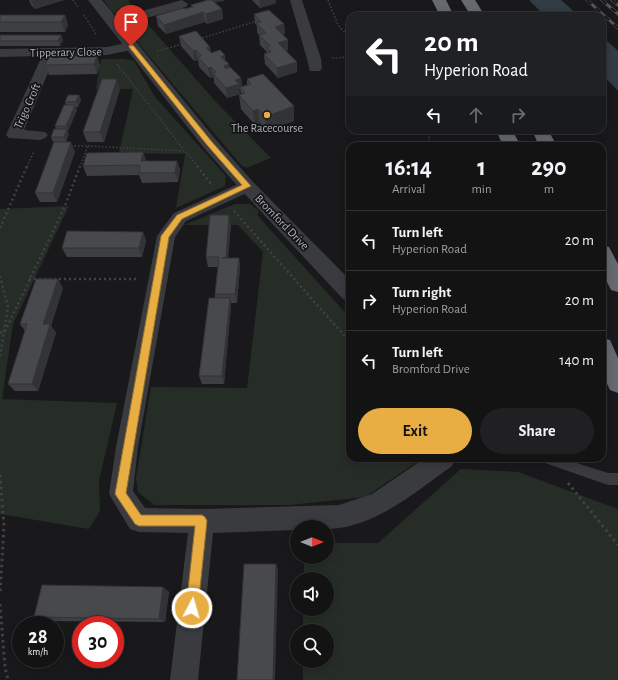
<!DOCTYPE html>
<html lang="en">
<head>
<meta charset="utf-8">
<style>
	:root { --surface:#131314; --page:#202022; --text:#f1f3f6; --muted:#9d9ea0; --line:#323234; --accent:#e8ae43 }
	body { margin:0; font-family:"Alegreya Sans",sans-serif; background:var(--page); color:var(--text); height:100vh; display:flex; flex-direction:column; font-size:15px; white-space:nowrap }
	* { box-sizing:border-box; margin:0 }
	p { font-size:13px; color:var(--muted) }
	.icon { flex:none; width:22px; height:22px; fill:none; stroke:currentColor; stroke-width:2; stroke-linecap:round; stroke-linejoin:round }
	.map { position:relative; flex:1; overflow:hidden }
	.panel { position:absolute; left:346px; top:142px; width:260px; height:320px; display:flex; flex-direction:column; background:var(--surface); border-radius:12px; box-shadow:0 2px 10px #0003,0 0 0 1px var(--line) }
	.panel>* { flex:none }
	.top-card { position:absolute; left:346px; top:12px; width:260px; height:122px; border-radius:12px; box-shadow:0 2px 10px #0003,0 0 0 1px var(--line); background:#202124; color:#fff; overflow:hidden }
	.needle { width:26px; rotate:90deg }
	.controls { position:absolute; left:290px; top:520px; display:grid; gap:8px }
	.controls a { display:grid; place-items:center; width:44px; height:44px; border-radius:50%; background:var(--surface); box-shadow:0 2px 10px #0003,0 0 0 1px var(--line); font-size:20px }
	.speed { position:absolute; left:12px; top:616px; display:flex; gap:8px; font-size:20px; font-weight:700; text-align:center }
	.speed>* { display:grid; place-content:center; width:52px; height:52px; border-radius:50%; background:var(--surface); box-shadow:0 2px 10px #0003,0 0 0 1px var(--line); line-height:1 }
	.speed small { font-size:10px; font-weight:400 }
	.speed .limit { border:6px solid #d22; background:#fff; color:#111 }
	.pin { position:absolute; display:grid; place-items:center; width:34px; height:34px; color:#fff; margin:-41px -17px; border-radius:50% 50% 50% 0; rotate:-45deg; box-shadow:0 0 4px #0007 }
	.pin .icon { rotate:45deg }
	.me { position:absolute; width:44px; margin:-22px; rotate:6deg; stroke-linejoin:round; filter:drop-shadow(0 0 3px #0008) }
	.turn { display:flex; align-items:center; gap:14px; height:84px; padding:0 12px; font-size:18px }
	.turn .icon { width:52px; height:52px; stroke-width:2.5 }
	.turn b { display:block; font-size:28px; line-height:34px }
	.lanes { display:flex; align-items:center; height:38px; padding:0 12px; background:#0003; justify-content:center; gap:20px; direction:ltr }
	.lanes .off { opacity:.35 }
	.eta { display:flex; justify-content:space-evenly; align-items:center; height:68px; text-align:center }
	.eta b { font-size:24px; font-weight:600; line-height:28px }
	.button { display:flex; gap:8px; margin-top:auto; padding:8px 12px }
	.button a { flex:1; height:46px; border-radius:24px; background:var(--accent); color:#111; font-size:16px; font-weight:600; line-height:46px; text-align:center }
	.button a+a { background:var(--page); color:var(--text) }
	ul { padding:0; list-style:none }
	li { display:flex; align-items:center; gap:12px; height:60px; padding:0 12px; border-top:1px solid var(--line) }
	li div { flex:1 }
	li b { display:block; font-size:15px }
	li em { font-style:normal }
	.map>svg:first-child { display:block }
	.green { fill:#252d26 }
	.water { fill:#323c43 }
	.lines { fill:none; stroke-linecap:round; stroke-linejoin:round }
	.path-far2 { stroke:#404246; stroke-width:1.5; stroke-dasharray:1.5 2; stroke-linecap:butt }
	.path-far1 { stroke:#404246; stroke-width:2.5; stroke-dasharray:2 3; stroke-linecap:butt }
	.path { stroke:#404246; stroke-width:3; stroke-dasharray:2.5 3.5; stroke-linecap:butt }
	.service { fill:#3a3b3f; fill-rule:evenodd }
	.minor { fill:#3a3b3f; fill-rule:evenodd }
	.tertiary { fill:#3a3b3f; fill-rule:evenodd }
	.motorway { fill:#666970; fill-rule:evenodd }
	.rail-casing { stroke:#53555a; stroke-width:3 }
	.rail { stroke:#141416; stroke-width:2; stroke-dasharray:6; stroke-linecap:butt }
	.wall { fill:#3e3f42 }
	.shaded-wall { fill:#323336 }
	.building { fill:#48494d; stroke:#323336 }
	.route { fill:#e8ae43; stroke:#97712c }
	.poi-dot { fill:#e8ae43; stroke:#141416; stroke-width:1.5 }
	.labels { text-anchor:middle; dominant-baseline:central; stroke-width:3.5; stroke-linejoin:round; paint-order:stroke }
	.far-street-label { font-size:12px; fill:#acb0b9; stroke:#141416 }
	.far-poi-label { font-size:12px; fill:#acb0b9; stroke:#141416 }
</style>
</head>
<body>
<div class="map">
<svg width="618" height="680" viewBox="0 0 618 680">
	<rect width="100%" height="100%" fill="#19191b"/>
	<g class="green">
		<polygon points="104,0 128,0 138,13 126,15 113,13"/>
		<polygon points="144,20 216,102 271,158 246,168 241,165 129,32 130,29"/>
		<polygon points="101,59 124,59 134,61 155,97 226,176 225,186 176,208 185,154 119,153 133,89 96,89"/>
		<polygon points="235,204 250,204 258,210 258,216 350,318 350,458 423,458 365,497 290,505 154,505 138,492 136,478 151,387 247,388 263,252 238,225 184,225"/>
		<polygon points="69,206 13,324 2,399 117,403 99,481 100,511 89,529 0,514 0,209"/>
		<polygon points="461,469 518,472 618,509 618,680 303,680 303,661 327,661 327,631 303,631 303,609 327,609 327,579 304,579 304,557 327,557 327,543 378,543"/>
	</g>
	<g class="water">
		<polygon points="529,0 561,0 579,16 545,16"/>
		<polygon points="602,36 618,51 618,91 602,74"/>
	</g>
	<g class="lines">
		<g class="path-far2">
			<polyline points="73,0 78,7"/>
			<polyline points="328,0 338,25 350,38"/>
			<polyline points="84,15 97,36"/>
			<polyline points="199,39 257,21"/>
			<polyline points="157,51 183,44"/>
			<polyline points="332,58 350,57"/>
			<polyline points="117,64 184,150"/>
			<polyline points="427,130 431,146"/>
			<polyline points="71,146 88,146 80,167"/>
			<polyline points="88,146 185,151 198,167"/>
			<polyline points="27,167 34,151"/>
		</g>
		<g class="path-far1">
			<polyline points="197,166 211,184"/>
			<polyline points="234,211 350,342"/>
			<polyline points="0,228 27,166"/>
			<polyline points="0,276 8,307 0,356"/>
			<polyline points="29,279 139,279"/>
			<polyline points="0,333 5,331 65,206 80,166"/>
		</g>
		<g class="path">
			<polyline points="0,475 4,526 0,594"/>
			<polyline points="568,483 618,545"/>
			<polyline points="0,604 5,667 8,680"/>
		</g>
		<polygon class="service" points="539,458 561,458 608,473 618,473 618,485 608,485 545,463 541,462"/>
		<g class="minor">
			<polygon points="182,0 188,4 186,7 113,27 107,23 109,20"/>
			<polygon points="290,0 302,0 321,59 322,68 320,71 310,71 307,59"/>
			<polygon points="131,42 136,43 138,46 136,49 107,55 55,56 24,130 45,132 48,135 45,138 40,140 9,138 6,135 42,56 0,57 0,49 107,47"/>
			<path d="M247,180l6,2 2,4 -2,4 -67,31 -11,16 -37,210 -5,44 12,17 57,1 137,-4 33,-11 53,-36h30l-3,8c-37,26 -77,62 -125,63v-2h-30v3l-84,3 -15,147h-28l18,-147 -49,-1 -9,-3 -21,-35 7,-47 41,-211 17,-23z"/>
		</g>
		<polygon class="tertiary" points="88,0 102,0 216,140 253,182 350,280 350,301 343,299 241,190 204,148"/>
		<g class="motorway">
			<polygon points="432,0 446,0 454,16 440,16"/>
			<polygon points="461,0 475,0 485,16 471,16"/>
			<polygon points="496,130 512,130 521,146 503,146"/>
			<polygon points="532,130 548,130 557,146 539,146"/>
			<polygon points="602,245 609,247 618,264 618,292 611,290 602,272"/>
			<polygon points="602,338 610,340 618,358 618,393 610,390 602,373"/>
		</g>
		<g class="rail-casing">
			<g id="rail">
				<polyline points="587,0 618,28"/>
				<polyline points="602,0 618,14"/>
				<polyline points="612,0 618,5"/>
			</g>
		</g>
		<use href="#rail" class="rail"/>
	</g>
	<g class="wall">
		<polygon points="29,0 64,0 35,9 31,5"/>
		<polygon points="208,0 224,1 214,2 222,9 223,19 207,24 205,22 166,34 158,26 156,16 191,7 191,5"/>
		<polygon points="252,0 276,0 276,3 260,8"/>
		<polygon points="254,14 284,24 285,34 282,35 288,40 288,50 286,51 297,62 297,72 278,78 265,64 264,54 267,52 260,45 259,35 257,33 257,26 255,24"/>
		<polygon points="0,15 65,15 68,25 65,32 0,32"/>
		<polygon points="0,35 61,35 63,40 60,46 0,46"/>
		<polygon points="179,36 210,47 211,53 226,61 229,68 241,78 242,87 247,85 247,79 294,106 294,121 266,131 260,123 255,125 241,109 239,95 241,94 240,89 239,89 240,94 227,98 214,83 214,78 213,77 210,78 199,67 198,60 194,61 181,46"/>
		<polygon points="97,56 100,66 97,74 49,75 45,65"/>
		<polygon points="120,89 104,142 87,142 83,132"/>
		<polygon points="79,95 81,100 78,107 76,107 77,110 68,131 67,131 69,134 66,142 53,142 51,137 56,129 55,126 66,105 65,102"/>
		<polygon points="75,152 57,202 40,202 35,193"/>
		<polygon points="143,152 146,161 177,161 180,170 178,182 142,183 139,175 87,176 83,166"/>
		<polygon points="231,224 228,258 239,258 240,267 237,303 231,303 231,306 224,384 202,384 199,376 215,298 215,294 218,267 208,267 206,257"/>
		<polygon points="143,232 146,241 142,257 67,257 62,248"/>
		<polygon points="63,288 51,326 56,333 38,391 15,391 8,384 25,331 20,324"/>
		<polygon points="163,587 169,592 165,622 46,621 34,617"/>
	</g>
	<g class="shaded-wall">
		<polygon points="31,0 64,0 35,9"/>
		<polygon points="210,0 224,0 224,1 211,3"/>
		<polygon points="259,0 276,0 276,3 260,8"/>
		<polygon points="222,9 223,19 207,24 206,14"/>
		<polygon points="203,12 205,22 166,34 164,25"/>
		<polygon points="65,15 68,25 65,32 61,22"/>
		<polygon points="284,24 285,34 275,37 275,27"/>
		<polygon points="61,35 63,40 60,46 58,41"/>
		<polygon points="288,40 288,50 279,53 278,43"/>
		<polygon points="210,47 212,56 206,48"/>
		<polygon points="196,50 198,60 194,61 193,51"/>
		<polygon points="225,55 226,65 221,57"/>
		<polygon points="97,56 100,66 97,74 94,64"/>
		<polygon points="297,62 297,72 278,78 277,68"/>
		<polygon points="229,64 230,74 224,66"/>
		<polygon points="211,67 213,77 210,78 208,68"/>
		<polygon points="241,78 242,88 240,87 240,89 239,89 240,94 227,98 226,88 235,80"/>
		<polygon points="117,79 120,89 104,142 100,132"/>
		<polygon points="79,95 81,100 78,107 76,102"/>
		<polygon points="75,105 77,110 68,131 66,126"/>
		<polygon points="294,106 294,121 266,131 265,117"/>
		<polygon points="258,109 260,123 255,125 253,111"/>
		<polygon points="67,129 69,134 66,142 64,137"/>
		<polygon points="71,142 75,152 57,202 53,193"/>
		<polygon points="143,152 146,162 141,161"/>
		<polygon points="177,161 180,170 178,182 175,173"/>
		<polygon points="229,215 231,224 227,266 222,258"/>
		<polygon points="143,232 146,241 142,257 139,248"/>
		<polygon points="239,258 240,267 237,303 235,294"/>
		<polygon points="58,279 63,288 51,326 56,333 38,391 32,384 43,324"/>
		<polygon points="230,298 231,306 224,384 222,376"/>
		<polygon points="276,564 278,569 275,680 273,680"/>
		<polygon points="163,587 169,592 165,622 159,619"/>
	</g>
	<g class="building">
		<polygon points="208,0 212,0 222,9 206,14 203,12 164,25 156,16 183,8 185,9 193,7 191,5"/>
		<polygon points="269,10 284,24 275,27 288,40 278,43 297,62 277,68 264,54 271,52 267,47 270,46 259,35 266,33 256,23 261,22 254,14"/>
		<polygon points="0,15 65,15 61,22 0,22"/>
		<polygon points="196,31 210,47 206,48 211,53 220,50 225,55 221,57 229,64 224,66 226,69 230,67 241,78 235,80 239,84 226,88 213,73 216,72 211,67 208,68 198,57 201,56 200,54 196,50 193,51 179,36"/>
		<polygon points="0,35 61,35 58,41 0,41"/>
		<polygon points="49,56 97,56 94,64 45,65"/>
		<polygon points="263,74 294,106 265,117 258,109 253,111 239,95 245,93 240,87 251,84 247,79"/>
		<polygon points="102,79 117,79 100,132 83,132"/>
		<polygon points="68,95 79,95 76,102 65,102"/>
		<polygon points="64,105 75,105 66,126 55,126"/>
		<polygon points="54,129 67,129 64,137 51,137"/>
		<polygon points="54,142 71,142 53,193 35,193"/>
		<polygon points="143,152 141,161 177,161 175,173 139,173 140,165 83,166 87,153"/>
		<polygon points="210,215 229,215 226,257 222,258 239,258 235,294 215,294 219,257 206,257"/>
		<polygon points="67,231 143,232 139,248 62,248"/>
		<polygon points="36,279 58,279 43,324 50,324 32,384 8,384 27,324 20,324"/>
		<polygon points="209,298 230,298 222,376 199,376"/>
		<polygon points="244,564 276,564 273,680 237,680"/>
		<polygon points="42,585 163,587 159,619 34,617"/>
	</g>
	<polygon class="route" points="129,45 133,45 212,142 251,186 182,219 169,237 126,493 141,515 202,515 205,517 207,521 198,608 196,612 192,614 188,612 186,608 195,526 139,526 135,524 115,494 161,236 177,215 242,185 207,145 129,47"/>
	<circle class="poi-dot" cx="267" cy="115" r="4"/>
	<g class="labels">
		<g class="far-street-label">
			<text transform="translate(66 52) rotate(-1)">Tipperary Close</text>
			<text transform="translate(27 106) rotate(-66)">Trigo Croft</text>
			<text transform="translate(282 222) rotate(46)">Bromford Drive</text>
		</g>
		<g class="far-poi-label">
			<text x="267" y="128">The Racecourse</text>
		</g>
	</g>
</svg>
<div class="controls">
<a><svg class="needle" viewBox="-14 -14 28 28"><path d="M0-13l5 13h-10z" fill="#e53935"/><path d="M0 13l5-13h-10z" fill="#9d9ea0"/></svg></a>
<a><svg class="icon" aria-label="sound" viewBox="0 0 24 24"><path d="M4 9h4l5-4v14l-5-4H4zM17 9q2 3 0 6"/></svg></a>
<a><svg class="icon" aria-label="search" viewBox="0 0 24 24"><circle cx="10" cy="10" r="6"/><path d="M15 15l6 6"/></svg></a>
</div>
<div class="speed"><div>28<small>km/h</small></div><div class="limit">30</div></div>
<div class="pin" style="left:131px;top:46px;background:#d93025"><svg class="icon" aria-label="arrive" viewBox="0 0 24 24"><path d="M6 21V4h12l-3 4 3 4H6"/></svg></div>
<svg class="me" style="left:192px;top:608px" viewBox="-20 -20 40 40"><circle r="17" fill="#e8ae43" stroke="#fff" stroke-width="3"/><path d="M0-11L8 9 0 5-8 9z" fill="#fff"/></svg>
<div class="top-card">
<div class="turn"><svg class="icon" aria-label="left" viewBox="0 0 24 24"><path d="M17 20v-9H6M10 6l-5 5 5 5"/></svg><div><b>20 m</b>Hyperion Road</div></div>
<div class="lanes"><svg class="icon" aria-label="left" viewBox="0 0 24 24"><path d="M17 20v-9H6M10 6l-5 5 5 5"/></svg><svg class="icon off" aria-label="ahead" viewBox="0 0 24 24"><path d="M12 20V5M6 11l6-6 6 6"/></svg><svg class="icon off" aria-label="right" viewBox="0 0 24 24"><path d="M7 20v-9h11M14 6l5 5-5 5"/></svg></div>
</div>
<section class="panel">
<div class="eta">
<div><b>16:14</b><p>Arrival</p></div>
<div><b>1</b><p>min</p></div>
<div><b>290</b><p>m</p></div>
</div>
<ul>
<li><svg class="icon" aria-label="left" viewBox="0 0 24 24"><path d="M17 20v-9H6M10 6l-5 5 5 5"/></svg><div><b>Turn left</b><p>Hyperion Road</p></div><em>20 m</em></li>
<li><svg class="icon" aria-label="right" viewBox="0 0 24 24"><path d="M7 20v-9h11M14 6l5 5-5 5"/></svg><div><b>Turn right</b><p>Hyperion Road</p></div><em>20 m</em></li>
<li><svg class="icon" aria-label="left" viewBox="0 0 24 24"><path d="M17 20v-9H6M10 6l-5 5 5 5"/></svg><div><b>Turn left</b><p>Bromford Drive</p></div><em>140 m</em></li>
</ul>
<div class="button"><a>Exit</a><a>Share</a></div>
</section>
</div>
</body>
</html>
